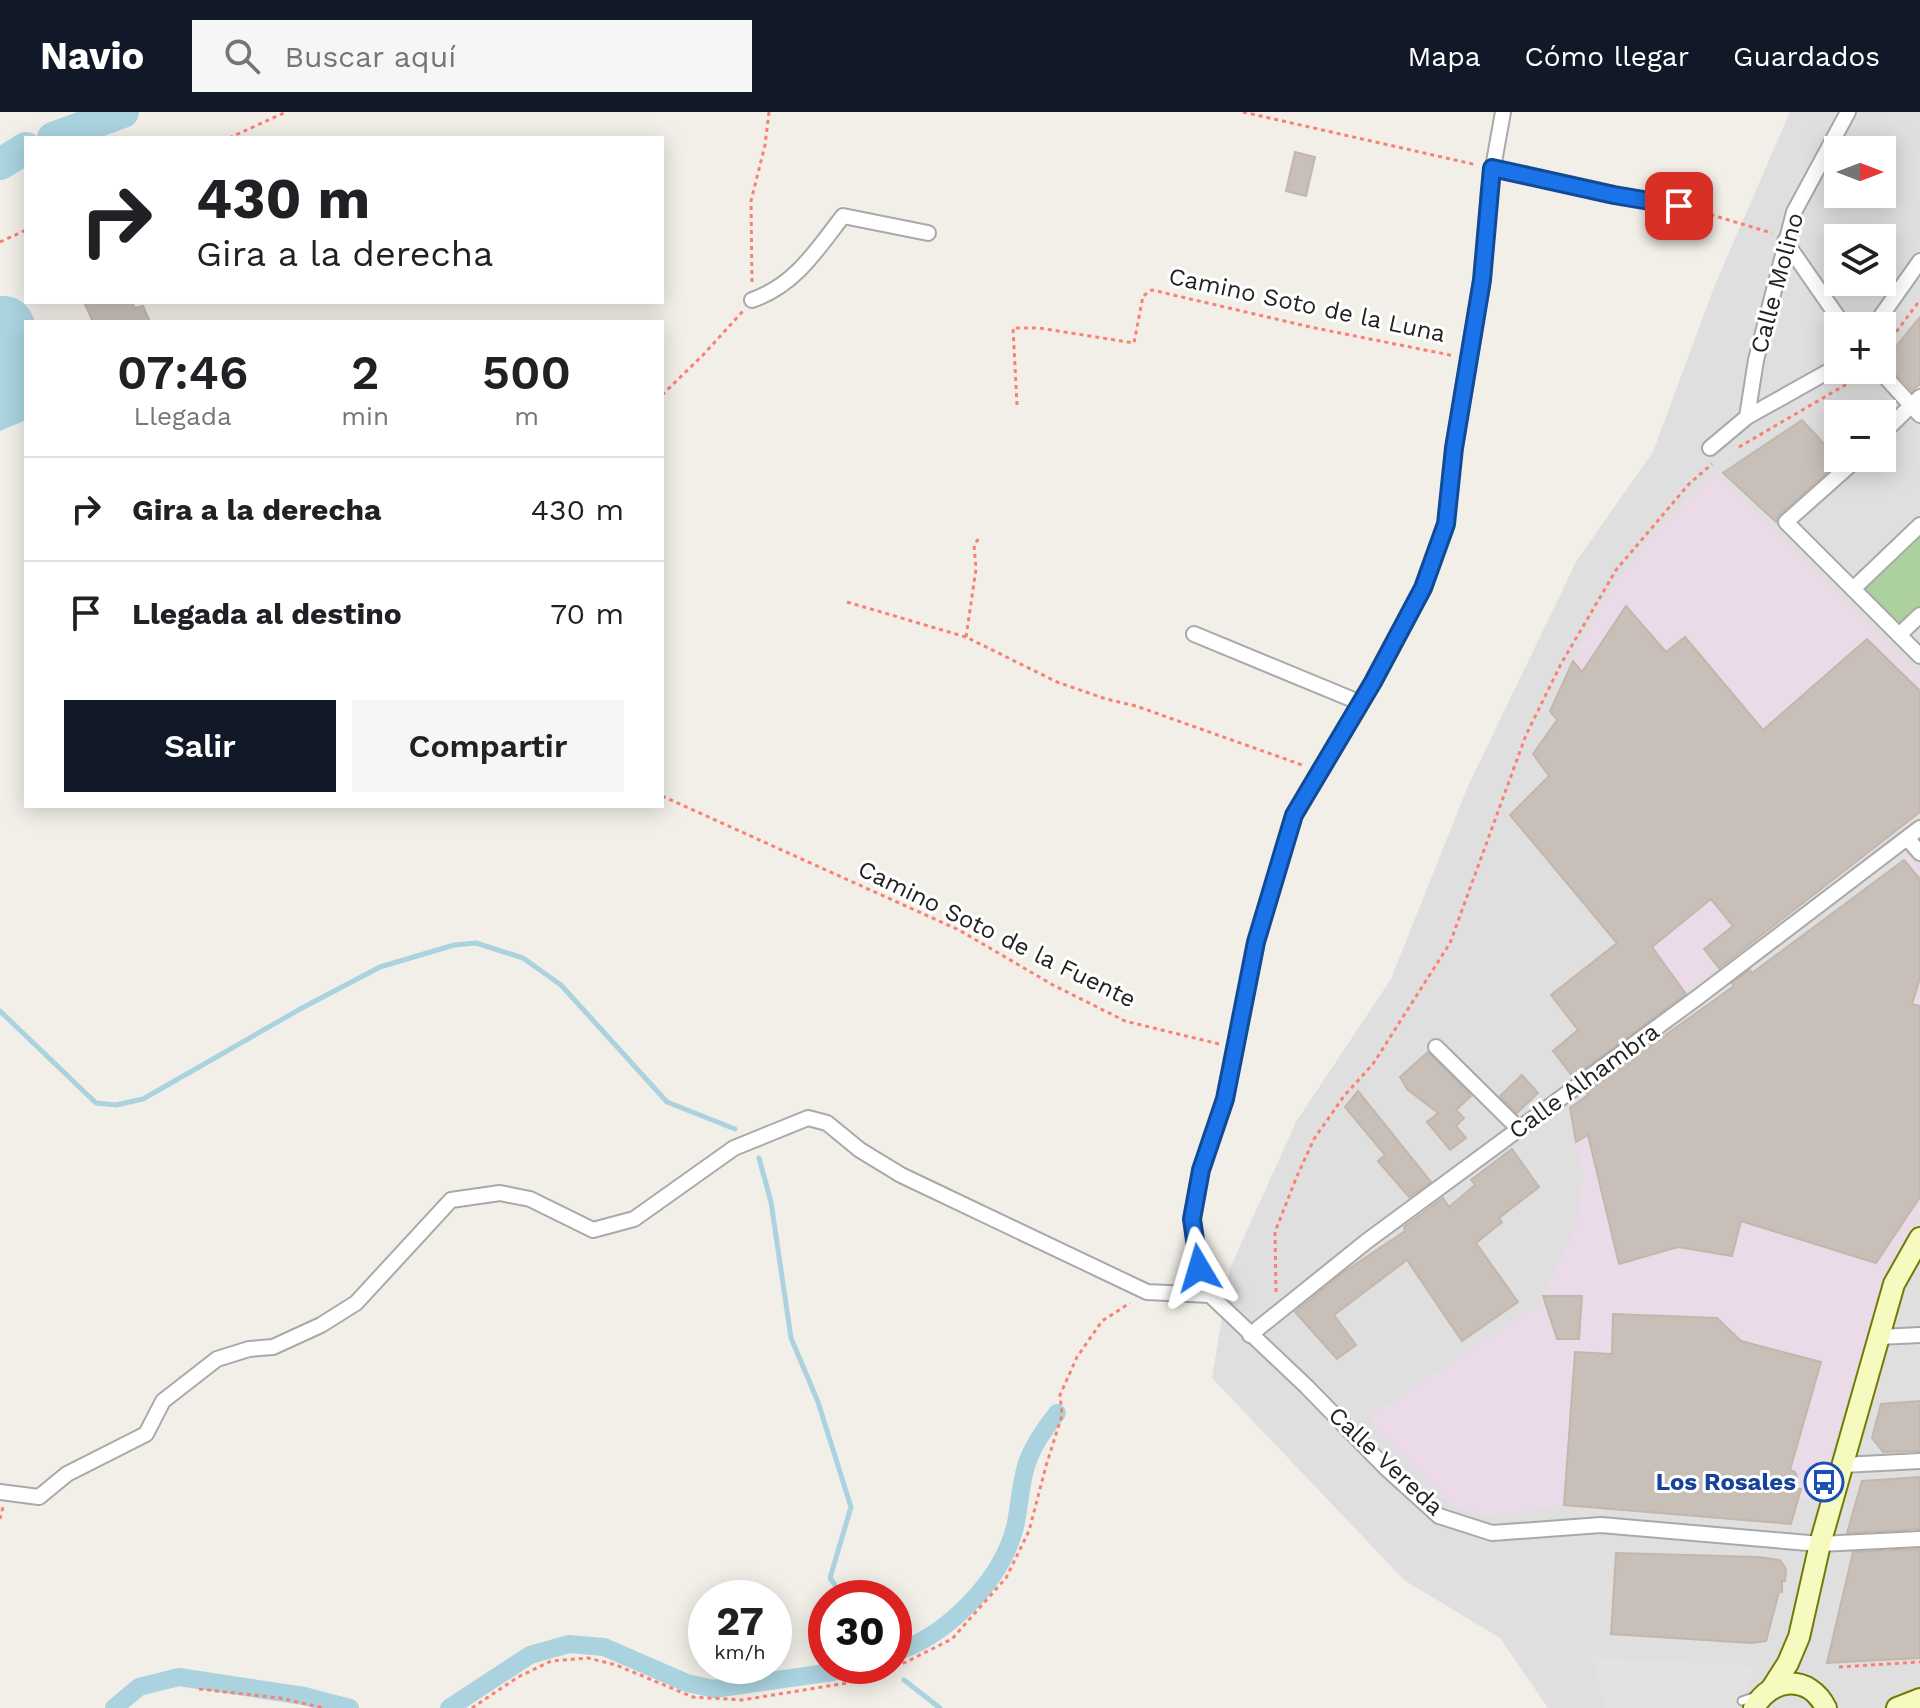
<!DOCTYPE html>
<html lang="es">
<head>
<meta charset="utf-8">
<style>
	:root { --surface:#fff; --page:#f6f6f6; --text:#202124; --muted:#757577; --line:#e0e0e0; --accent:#111827 }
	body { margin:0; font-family:"Work Sans",sans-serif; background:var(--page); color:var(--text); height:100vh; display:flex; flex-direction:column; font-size:30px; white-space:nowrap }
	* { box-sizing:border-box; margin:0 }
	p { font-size:26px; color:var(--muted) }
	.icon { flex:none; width:44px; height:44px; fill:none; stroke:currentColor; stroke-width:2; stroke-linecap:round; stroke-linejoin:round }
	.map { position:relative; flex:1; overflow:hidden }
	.details { position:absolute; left:24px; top:208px; width:640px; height:488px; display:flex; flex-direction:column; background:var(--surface); border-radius:0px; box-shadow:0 4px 20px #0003 }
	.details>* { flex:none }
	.guide { position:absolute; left:24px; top:24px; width:640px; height:168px; border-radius:0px; box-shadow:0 4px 20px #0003; background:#fff; color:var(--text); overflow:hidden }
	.needle { width:52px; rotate:90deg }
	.fabs { position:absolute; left:1824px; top:24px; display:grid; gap:16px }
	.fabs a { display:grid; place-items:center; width:72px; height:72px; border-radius:0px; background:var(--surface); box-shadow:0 4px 20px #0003; font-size:40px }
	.speed { position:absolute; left:688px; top:1468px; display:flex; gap:16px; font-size:40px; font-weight:700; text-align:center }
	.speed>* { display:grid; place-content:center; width:104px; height:104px; border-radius:50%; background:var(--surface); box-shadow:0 4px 20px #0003; line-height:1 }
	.speed small { font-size:20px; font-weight:400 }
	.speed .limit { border:12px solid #d22; background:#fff; color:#111 }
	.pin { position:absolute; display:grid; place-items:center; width:68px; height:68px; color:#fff; margin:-34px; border-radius:16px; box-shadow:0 4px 12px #0006 }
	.me { position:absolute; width:88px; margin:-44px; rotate:353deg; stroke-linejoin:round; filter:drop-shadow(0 0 6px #0008) }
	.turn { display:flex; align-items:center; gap:28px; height:168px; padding:0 40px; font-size:36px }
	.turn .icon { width:104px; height:104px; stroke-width:2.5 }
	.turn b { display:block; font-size:56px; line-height:68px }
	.eta { display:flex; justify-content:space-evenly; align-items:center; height:136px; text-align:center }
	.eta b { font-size:48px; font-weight:600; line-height:56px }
	.action { display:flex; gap:16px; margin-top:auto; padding:16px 40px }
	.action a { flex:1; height:92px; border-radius:0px; background:var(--accent); color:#fff; font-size:32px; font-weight:600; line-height:92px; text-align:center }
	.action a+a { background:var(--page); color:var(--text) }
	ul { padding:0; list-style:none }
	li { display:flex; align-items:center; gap:24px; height:104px; padding:0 40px; border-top:2px solid var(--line) }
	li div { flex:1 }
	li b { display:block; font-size:30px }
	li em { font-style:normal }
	header { display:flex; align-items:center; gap:48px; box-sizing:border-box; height:112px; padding:0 40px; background:var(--accent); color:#fff }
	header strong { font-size:38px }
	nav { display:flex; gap:44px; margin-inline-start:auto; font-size:28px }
	.search { width:560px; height:72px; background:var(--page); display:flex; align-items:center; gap:20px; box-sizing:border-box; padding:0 28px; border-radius:0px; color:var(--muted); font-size:30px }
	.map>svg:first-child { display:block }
	.residential { fill:#e0dfdf; fill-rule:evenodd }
	.industrial { fill:#ebdbe8 }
	.forest { fill:#add19e }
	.parking { fill:#e2e2e2 }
	.water { fill:#aad3df }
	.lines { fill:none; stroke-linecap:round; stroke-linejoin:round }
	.stream { stroke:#aad3df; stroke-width:5 }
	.canal { stroke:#aad3df; stroke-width:18 }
	.river { stroke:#aad3df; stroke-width:32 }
	.building { fill:#c7bfb8; stroke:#c4b6ab; stroke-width:2 }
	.lane-casing { stroke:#a9a9a9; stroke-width:11 }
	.street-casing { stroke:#a9a9a9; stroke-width:18 }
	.secondary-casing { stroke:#707d05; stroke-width:24 }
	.path { stroke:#fa8072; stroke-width:3; stroke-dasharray:4 4; stroke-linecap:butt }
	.lane { stroke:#fff; stroke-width:7 }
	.street { stroke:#fff; stroke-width:14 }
	.secondary { stroke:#f7fabf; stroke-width:20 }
	.route-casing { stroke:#114b97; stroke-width:20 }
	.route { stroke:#1a73e8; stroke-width:14 }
	.labels { text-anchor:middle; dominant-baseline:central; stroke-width:6; stroke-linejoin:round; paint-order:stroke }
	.street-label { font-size:24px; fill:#222; stroke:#fff }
	.transit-label { font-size:24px; font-weight:bold; fill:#164399; stroke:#fff; text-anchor:end }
</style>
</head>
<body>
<header>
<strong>Navio</strong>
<div class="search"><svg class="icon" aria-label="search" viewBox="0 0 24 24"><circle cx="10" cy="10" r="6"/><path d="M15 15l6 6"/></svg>Buscar aquí</div>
<nav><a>Mapa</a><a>Cómo llegar</a><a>Guardados</a></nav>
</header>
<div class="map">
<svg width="1920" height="1596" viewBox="0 0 1920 1596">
	<rect width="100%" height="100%" fill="#f2efe9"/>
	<path class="residential" d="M1790,0h130v1596h-372l-48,-70 -96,-58 -192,-202 18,-110 66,-146 95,-143 77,-193 109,-226 76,-108 61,-165zM1838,38h44v44h-44zM1838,126h44v44h-44zM1838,214h44v44h-44zM1838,302h44v44h-44z"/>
	<g class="industrial">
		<polygon points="1715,360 1920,565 1920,703 1599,945 1551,883 1616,830 1510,703 1549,665 1533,642 1557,608 1550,599 1573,549 1609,479 1660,415"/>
		<polygon points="1909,744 1920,758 1920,1104 1887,1157 1817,1390 1797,1386 1791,1412 1564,1393 1489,1404 1450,1392 1370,1313 1373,1302 1539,1193 1578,1110 1583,1065 1570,996"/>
	</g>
	<polygon class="forest" points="1920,413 1920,503 1899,523 1853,477"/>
	<polygon class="parking" points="1592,1545 1755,1554 1739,1596 1605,1596"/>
	<path class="water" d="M0,184c18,-1 30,9 35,26h-9v98l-26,11z"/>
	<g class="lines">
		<g class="stream">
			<polyline points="0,899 96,991 116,993 143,987 302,896 380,855 454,833 476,831 523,846 561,873 667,990 735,1017"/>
			<polyline points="759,1046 771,1090 791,1226 818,1290 851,1395 830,1466 844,1486"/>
			<polyline points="904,1568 940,1596"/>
		</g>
		<g class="canal">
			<path d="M894,1541c52,-17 107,-71 121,-126 5,-21 5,-46 13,-67 7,-18 17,-32 29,-47"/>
			<polyline points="114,1596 139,1575 179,1565 304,1584 350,1596"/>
			<polyline points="449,1596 530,1543 569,1532 604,1535 687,1571 714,1577 833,1560 853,1554"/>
		</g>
		<g class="river">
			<polyline points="53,26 123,0"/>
			<polyline points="0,52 26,36"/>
		</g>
	</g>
	<g class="building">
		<polygon points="1295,40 1315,45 1306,84 1286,79"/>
		<polygon points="84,190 132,190 135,196 143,194 150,210 93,210"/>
		<polygon points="1920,205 1920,272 1912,279 1884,249"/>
		<polygon points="1802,308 1840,349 1779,403 1776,410 1723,361"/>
		<polygon points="1626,494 1666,540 1685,525 1763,618 1867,527 1920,579 1920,700 1719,856 1704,837 1733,814 1711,787 1652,835 1686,882 1573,965 1553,939 1578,918 1551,883 1617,831 1510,703 1549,664 1533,642 1557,608 1550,599 1573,549 1582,560"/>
		<polygon points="1904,748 1920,767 1920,866 1912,892 1920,894 1920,1085 1876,1151 1741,1109 1732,1144 1678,1135 1619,1152 1588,1023 1576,1030 1570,996 1588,983 1586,980 1734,874 1732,871 1750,858 1752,861"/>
		<polygon points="1428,940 1471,984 1456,998 1464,1006 1456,1014 1466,1026 1450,1038 1427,1010 1438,1001 1407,977 1400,965"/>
		<polygon points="1522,963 1538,981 1517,1001 1500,984"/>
		<polygon points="1358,979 1431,1070 1409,1085 1378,1049 1385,1043 1345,995"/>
		<polygon points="1512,1037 1539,1075 1499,1106 1502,1110 1476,1131 1518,1190 1462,1229 1407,1148 1334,1203 1356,1233 1337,1247 1295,1200 1344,1160 1405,1119 1404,1115 1443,1086 1449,1095 1475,1073 1471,1068"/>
		<polygon points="1543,1184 1582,1184 1579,1227 1557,1227"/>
		<polygon points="1613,1202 1717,1206 1741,1229 1821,1250 1790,1358 1795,1360 1797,1365 1794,1376 1801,1377 1791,1412 1564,1393 1575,1240 1612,1242"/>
		<polygon points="1920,1289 1920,1339 1883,1340 1872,1326 1881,1292"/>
		<polygon points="1920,1365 1920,1417 1847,1421 1862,1369"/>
		<polygon points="1920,1437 1920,1546 1827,1551 1853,1440"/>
		<polygon points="1616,1441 1759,1445 1780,1448 1786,1457 1785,1469 1782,1469 1782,1480 1779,1480 1766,1529 1751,1531 1611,1522"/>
	</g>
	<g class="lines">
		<g class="lane-casing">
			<polyline id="lane" points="1742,1589 1756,1584"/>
		</g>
		<g class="street-casing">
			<g id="street">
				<polyline points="1503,0 1489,78 1482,168 1454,336 1446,412 1423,476 1373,570 1294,703 1256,830 1225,987 1201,1058 1192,1107 1199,1156 1210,1183 1307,1275 1386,1356 1439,1404 1492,1421 1601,1413 1820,1432 1920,1427"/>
				<polyline points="1492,56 1614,83 1679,94"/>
				<polyline points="1785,129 1844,214"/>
				<path d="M752,188c43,-15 64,-49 91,-84l85,17"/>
				<polyline points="1874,214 1920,149"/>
				<polyline points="1879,258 1920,303"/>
				<polyline points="1747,305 1756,248 1794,100 1848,0"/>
				<polyline points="1882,322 1920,285"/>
				<polyline points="1710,336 1747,305 1838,254"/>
				<polyline points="1858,346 1786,410 1920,544"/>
				<polyline points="1853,477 1920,413"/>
				<polyline points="1194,522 1361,591"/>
				<polyline points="1899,523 1920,503"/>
				<polyline points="1907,726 1920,741"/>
				<polyline points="1436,935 1519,1017"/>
				<polyline points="1250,1223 1367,1129 1698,885 1920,716"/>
				<polyline points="1879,1225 1920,1223"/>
				<polyline points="1843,1353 1920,1349"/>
				<polyline points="0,1380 39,1385 67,1362 146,1322 163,1289 217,1247 249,1237 273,1235 321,1213 356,1191 451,1088 500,1081 530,1087 593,1118 634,1107 734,1036 808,1006 827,1011 860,1038 901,1063 1147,1180 1210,1183"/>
			</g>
		</g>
		<g class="secondary-casing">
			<g id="secondary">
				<polyline points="1772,1576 1788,1551 1799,1525 1820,1432 1894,1172 1920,1126"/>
				<path d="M1754,1596c17,-31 55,-34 72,0"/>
				<polyline points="1897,1596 1920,1587"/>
			</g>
		</g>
		<g class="path">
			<polyline points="1243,0 1477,53"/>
			<polyline points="229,26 286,0"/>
			<polyline points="1695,98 1772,121"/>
			<polyline points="0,130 26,118"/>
			<polyline points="752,170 751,89 765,33 769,0"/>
			<polyline points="1882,239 1920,188"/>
			<polyline points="662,283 704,242 743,199"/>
			<polyline points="1017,293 1013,216 1039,216 1134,231 1143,184 1152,178 1310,215 1455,244"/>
			<polyline points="1739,335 1852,269 1862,261"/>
			<polyline points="847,490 966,525 1057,570 1106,587 1136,594 1305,654"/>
			<polyline points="966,525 976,457 974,433 980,425"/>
			<polyline points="662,684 959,818 1053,873 1125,909 1219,932"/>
			<polyline points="1276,1180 1275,1120 1297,1064 1314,1027 1344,984 1373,952 1450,831 1526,623 1561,552 1616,458 1689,372 1712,352"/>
			<polyline points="0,1407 3,1395"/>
			<polyline points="1839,1555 1920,1550"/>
			<polyline points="199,1577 280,1586 324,1596"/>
			<polyline points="472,1596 518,1565 551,1549 588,1546 616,1553 693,1585 742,1588 847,1571 904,1551 952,1527 1006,1466 1029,1419 1046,1354 1062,1303 1060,1283 1077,1245 1102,1209 1130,1191"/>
		</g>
		<use href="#lane" class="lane"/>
		<use href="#street" class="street"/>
		<use href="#secondary" class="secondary"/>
	</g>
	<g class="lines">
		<g class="route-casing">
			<polyline id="route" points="1199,1156 1192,1107 1201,1058 1225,987 1256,830 1294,703 1373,570 1423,476 1446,412 1454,336 1482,168 1492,56 1614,83 1679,94"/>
		</g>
		<use href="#route" class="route"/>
	</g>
	<defs>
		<g id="bus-ring" transform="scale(2)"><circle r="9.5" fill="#fff" stroke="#1a4fb4" stroke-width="1.5"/><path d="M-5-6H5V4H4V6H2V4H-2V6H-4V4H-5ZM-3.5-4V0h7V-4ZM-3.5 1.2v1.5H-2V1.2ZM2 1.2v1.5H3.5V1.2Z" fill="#1a4fb4"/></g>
	</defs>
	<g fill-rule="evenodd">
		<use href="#bus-ring" x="1824" y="1370"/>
	</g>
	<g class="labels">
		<g class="street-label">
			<text transform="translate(1777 171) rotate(-75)">Calle Molino</text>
			<text transform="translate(1307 193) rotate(12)">Camino Soto de la Luna</text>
			<text transform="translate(997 822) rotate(26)">Camino Soto de la Fuente</text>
			<text transform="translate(1584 969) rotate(-36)">Calle Alhambra</text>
			<text transform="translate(1386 1349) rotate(43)">Calle Vereda</text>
		</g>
		<g class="transit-label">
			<text x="1796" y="1370">Los Rosales</text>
		</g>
	</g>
</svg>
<div class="fabs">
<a><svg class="needle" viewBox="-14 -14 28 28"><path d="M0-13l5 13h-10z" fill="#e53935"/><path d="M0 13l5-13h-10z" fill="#757577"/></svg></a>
<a><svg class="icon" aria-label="layers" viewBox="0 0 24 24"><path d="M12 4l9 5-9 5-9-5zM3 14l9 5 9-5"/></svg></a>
<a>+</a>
<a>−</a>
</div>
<div class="speed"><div>27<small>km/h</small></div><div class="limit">30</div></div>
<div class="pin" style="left:1679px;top:94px;background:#d93025"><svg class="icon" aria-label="arrive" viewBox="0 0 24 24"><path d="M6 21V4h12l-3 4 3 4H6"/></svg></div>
<svg class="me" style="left:1199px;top:1156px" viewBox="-20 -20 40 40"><path d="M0-17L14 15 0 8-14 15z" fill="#1a73e8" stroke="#fff" stroke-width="4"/></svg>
<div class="guide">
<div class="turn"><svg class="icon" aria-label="right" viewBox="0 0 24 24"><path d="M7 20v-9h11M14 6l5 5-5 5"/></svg><div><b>430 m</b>Gira a la derecha</div></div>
</div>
<section class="details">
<div class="eta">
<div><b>07:46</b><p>Llegada</p></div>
<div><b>2</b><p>min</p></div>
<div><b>500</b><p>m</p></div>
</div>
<ul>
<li><svg class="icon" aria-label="right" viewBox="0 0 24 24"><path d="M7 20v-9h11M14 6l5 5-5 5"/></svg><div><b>Gira a la derecha</b></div><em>430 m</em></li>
<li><svg class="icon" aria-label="arrive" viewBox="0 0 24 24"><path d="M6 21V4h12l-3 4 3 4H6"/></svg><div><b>Llegada al destino</b></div><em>70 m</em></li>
</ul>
<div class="action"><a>Salir</a><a>Compartir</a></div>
</section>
</div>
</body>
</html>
